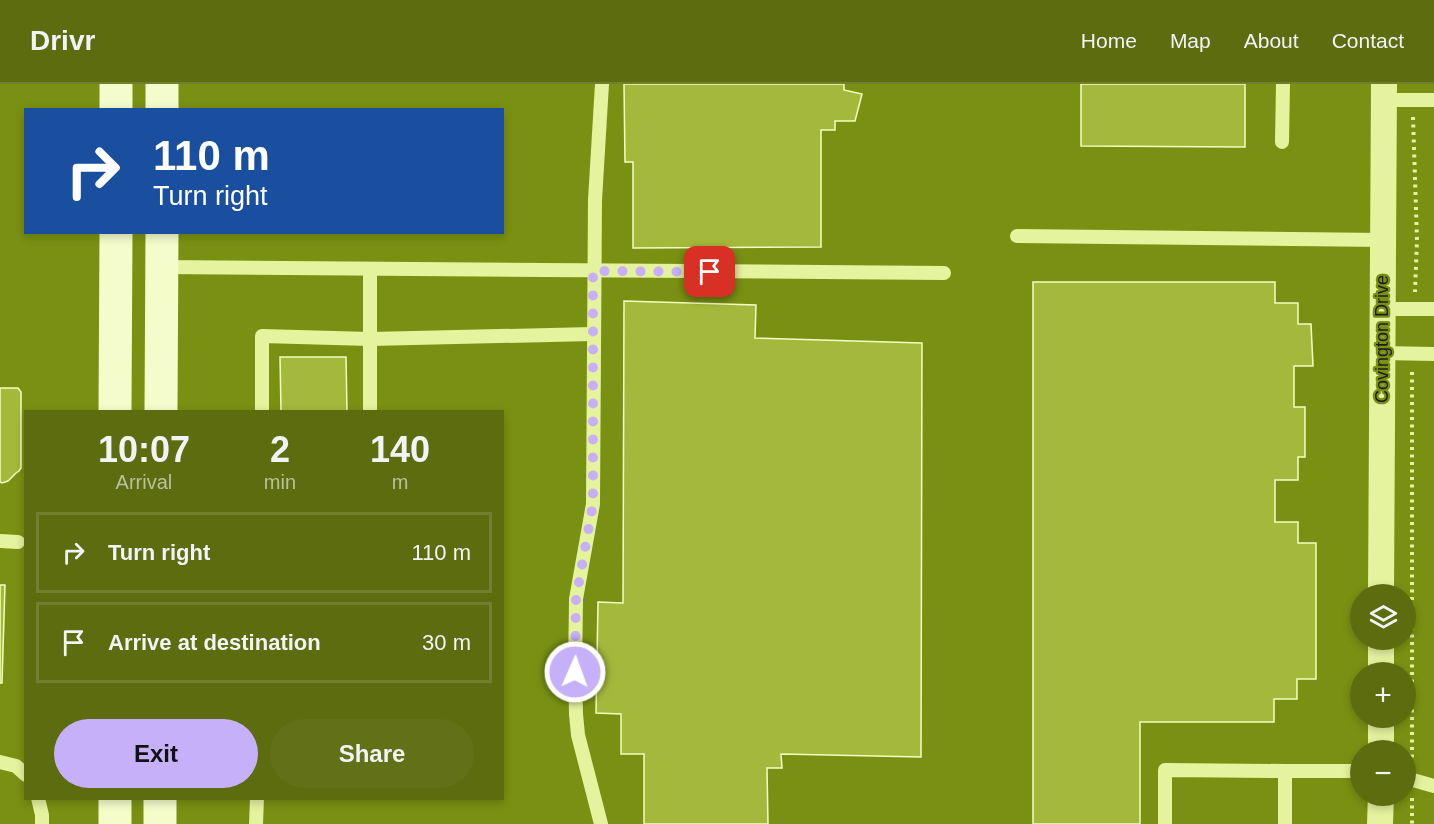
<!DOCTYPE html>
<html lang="en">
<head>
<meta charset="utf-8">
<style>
	:root { --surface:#5c6c0e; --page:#627117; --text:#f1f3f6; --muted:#b8c09e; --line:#717f2e; --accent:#c6b0fa }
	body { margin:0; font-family:Arial,sans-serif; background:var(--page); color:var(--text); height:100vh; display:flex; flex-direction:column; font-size:22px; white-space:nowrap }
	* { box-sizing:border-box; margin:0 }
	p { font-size:20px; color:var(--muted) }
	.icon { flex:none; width:33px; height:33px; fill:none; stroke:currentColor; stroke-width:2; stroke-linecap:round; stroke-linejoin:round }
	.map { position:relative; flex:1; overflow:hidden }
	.sheet { position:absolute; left:24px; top:326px; width:480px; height:390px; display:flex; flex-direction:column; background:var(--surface); border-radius:0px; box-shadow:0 3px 9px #0003 }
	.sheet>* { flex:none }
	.hud { position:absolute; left:24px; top:24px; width:480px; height:126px; border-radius:0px; box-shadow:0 3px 9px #0003; background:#1a4fa0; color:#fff; overflow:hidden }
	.controls { position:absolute; left:1350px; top:500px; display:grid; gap:12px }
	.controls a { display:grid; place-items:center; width:66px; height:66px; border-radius:50%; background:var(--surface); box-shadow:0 3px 9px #0003; font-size:30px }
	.pin { position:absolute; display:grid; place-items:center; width:51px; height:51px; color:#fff; margin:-26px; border-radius:12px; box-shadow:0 3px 9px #0006 }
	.me { position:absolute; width:66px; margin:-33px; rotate:2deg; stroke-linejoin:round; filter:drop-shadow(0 0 4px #0008) }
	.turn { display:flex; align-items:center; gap:21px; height:126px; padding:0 30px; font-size:27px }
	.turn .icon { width:78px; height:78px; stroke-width:2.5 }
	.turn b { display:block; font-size:42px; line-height:51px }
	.eta { display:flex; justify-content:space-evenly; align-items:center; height:102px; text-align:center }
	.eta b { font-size:36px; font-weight:600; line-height:42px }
	.cta { display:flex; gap:12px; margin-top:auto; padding:12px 30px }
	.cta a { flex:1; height:69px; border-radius:36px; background:var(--accent); color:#111; font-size:24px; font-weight:600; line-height:69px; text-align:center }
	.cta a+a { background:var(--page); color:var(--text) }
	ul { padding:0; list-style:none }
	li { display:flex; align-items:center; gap:18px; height:81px; margin:0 12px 9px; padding:0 18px; border:3px solid var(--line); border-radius:0px }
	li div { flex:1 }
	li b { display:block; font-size:22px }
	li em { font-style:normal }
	header { display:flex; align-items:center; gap:36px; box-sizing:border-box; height:84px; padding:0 30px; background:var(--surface); border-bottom:2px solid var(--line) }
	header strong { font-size:28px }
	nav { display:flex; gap:33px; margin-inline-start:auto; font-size:21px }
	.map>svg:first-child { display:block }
	.building { fill:#a4b93b; stroke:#f4fdc5; stroke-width:1.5 }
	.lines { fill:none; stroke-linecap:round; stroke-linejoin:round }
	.path { stroke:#e5f29e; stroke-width:4; stroke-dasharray:3 4.5; stroke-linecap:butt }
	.lane { stroke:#e5f29e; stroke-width:14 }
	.street { stroke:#e5f29e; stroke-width:26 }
	.secondary { stroke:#f4fccc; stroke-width:33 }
	.route { stroke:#c6b0fa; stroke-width:10; stroke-dasharray:0 18 }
	.labels { text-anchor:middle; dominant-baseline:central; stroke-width:4.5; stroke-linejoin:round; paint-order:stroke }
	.street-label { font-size:18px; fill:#1d1d1d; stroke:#7a9012 }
</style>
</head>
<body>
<header>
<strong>Drivr</strong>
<nav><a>Home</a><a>Map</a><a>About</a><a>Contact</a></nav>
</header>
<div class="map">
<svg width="1434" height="740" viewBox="0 0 1434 740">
	<rect width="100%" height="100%" fill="#7a9012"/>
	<g class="building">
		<polygon points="624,0 844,0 844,6 862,10 855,37 835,37 835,46 821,46 821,163 633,164 633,78 625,78"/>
		<polygon points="1081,0 1245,0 1245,63 1081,62"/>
		<polygon points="1033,198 1275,198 1275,219 1298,219 1298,240 1311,240 1313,282 1294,282 1294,323 1305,323 1305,373 1298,373 1298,396 1275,396 1275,438 1298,438 1298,459 1316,459 1316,595 1297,595 1297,615 1274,615 1274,638 1140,638 1140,740 1033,740"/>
		<polygon points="624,217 756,221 755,254 922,259 921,673 781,670 782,684 767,684 768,740 644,740 644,670 621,670 621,630 596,629 598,518 623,519"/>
		<polygon points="280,273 346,273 347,327 281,327"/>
		<polygon points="0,304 18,304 21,308 21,384 19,387 16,389 8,397 2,399 0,398"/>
		<polygon points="0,501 5,501 2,599 0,599"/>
	</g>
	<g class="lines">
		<g class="path">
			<polyline points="1413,33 1417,156 1415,208"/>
			<polyline points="1412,288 1412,676"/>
			<polyline points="1412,714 1412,740"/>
		</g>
		<g class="lane">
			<polyline points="1383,16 1434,16"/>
			<polyline points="1282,58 1283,0"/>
			<polyline points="1017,152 1383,156"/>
			<polyline points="162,183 944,189"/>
			<polyline points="370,185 370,327"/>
			<polyline points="1383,225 1434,225"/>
			<polyline points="1382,269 1434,270"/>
			<polyline points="262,327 262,252 370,255 593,250"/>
			<polyline points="0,457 18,458"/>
			<polyline points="0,678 16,682 26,691"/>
			<polyline points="1406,694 1434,702"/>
			<polyline points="38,714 42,731 42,740"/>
			<polyline points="256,740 257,714"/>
			<polyline points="601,740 578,651 576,630 575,588 576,515 593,420 595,116 602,0"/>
			<polyline points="1165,740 1165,686 1285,687"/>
			<polyline points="1285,740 1285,687 1360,687"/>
		</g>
		<g class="street">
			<polyline points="1381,510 1384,0"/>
			<polyline points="1381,588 1381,555"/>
			<polyline points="1381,666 1381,633"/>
			<polyline points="1380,740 1381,711"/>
		</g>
		<g class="secondary">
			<polyline points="116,26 116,0"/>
			<polyline points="162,26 162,0"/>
			<polyline points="115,327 116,148"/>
			<polyline points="161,327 162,148"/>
			<polyline points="115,740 115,714"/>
			<polyline points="160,740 160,714"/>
		</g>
	</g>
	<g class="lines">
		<polyline class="route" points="575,588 576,515 593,420 593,187 710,188"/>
	</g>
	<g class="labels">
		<g class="street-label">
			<text transform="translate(1382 255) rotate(-90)">Covington Drive</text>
		</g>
	</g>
</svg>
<div class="controls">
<a><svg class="icon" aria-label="layers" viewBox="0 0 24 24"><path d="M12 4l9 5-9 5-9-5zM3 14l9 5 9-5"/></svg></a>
<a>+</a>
<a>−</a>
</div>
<div class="pin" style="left:710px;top:188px;background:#d93025"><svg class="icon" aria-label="arrive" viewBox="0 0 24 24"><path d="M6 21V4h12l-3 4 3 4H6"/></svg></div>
<svg class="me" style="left:575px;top:588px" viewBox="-20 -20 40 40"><circle r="17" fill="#c6b0fa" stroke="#fff" stroke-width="3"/><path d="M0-11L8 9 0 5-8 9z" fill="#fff"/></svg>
<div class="hud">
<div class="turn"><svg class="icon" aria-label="right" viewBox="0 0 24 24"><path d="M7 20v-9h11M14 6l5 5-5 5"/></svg><div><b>110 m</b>Turn right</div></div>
</div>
<section class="sheet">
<div class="eta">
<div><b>10:07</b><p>Arrival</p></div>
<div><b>2</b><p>min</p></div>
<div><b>140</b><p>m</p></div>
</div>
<ul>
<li><svg class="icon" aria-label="right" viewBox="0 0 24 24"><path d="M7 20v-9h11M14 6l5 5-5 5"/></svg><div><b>Turn right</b></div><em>110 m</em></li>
<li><svg class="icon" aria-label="arrive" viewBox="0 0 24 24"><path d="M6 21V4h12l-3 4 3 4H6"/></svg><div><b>Arrive at destination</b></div><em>30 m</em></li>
</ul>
<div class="cta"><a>Exit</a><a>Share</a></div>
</section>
</div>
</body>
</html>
